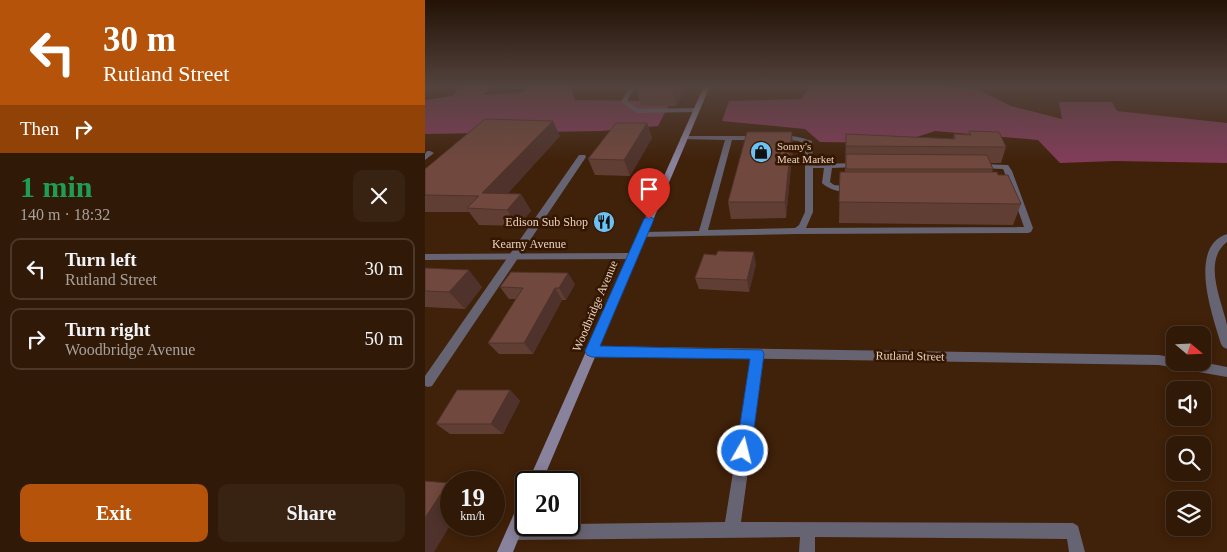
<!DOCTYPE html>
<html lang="en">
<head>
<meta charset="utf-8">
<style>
	:root { --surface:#301907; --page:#382211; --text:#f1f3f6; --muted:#a8a09b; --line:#4b3828; --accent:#b45309 }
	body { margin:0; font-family:"Times New Roman",serif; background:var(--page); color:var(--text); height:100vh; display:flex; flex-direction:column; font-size:19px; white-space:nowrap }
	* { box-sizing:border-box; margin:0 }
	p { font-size:16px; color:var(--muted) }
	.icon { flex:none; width:28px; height:28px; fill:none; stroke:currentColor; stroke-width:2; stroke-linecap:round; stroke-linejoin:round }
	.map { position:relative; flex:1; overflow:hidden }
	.details { display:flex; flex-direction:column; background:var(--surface); width:425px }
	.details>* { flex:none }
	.top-card { background:#b45309; color:#fff; overflow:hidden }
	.needle { width:32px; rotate:109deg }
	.buttons { position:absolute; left:741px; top:326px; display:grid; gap:10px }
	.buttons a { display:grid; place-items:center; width:45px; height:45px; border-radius:10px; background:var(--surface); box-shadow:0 2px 12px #0003,0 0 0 1px var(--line); font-size:25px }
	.speed { position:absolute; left:15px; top:471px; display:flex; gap:10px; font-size:25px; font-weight:700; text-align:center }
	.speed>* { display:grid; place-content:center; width:65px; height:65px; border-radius:50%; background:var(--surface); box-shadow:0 2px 12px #0003,0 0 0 1px var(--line); line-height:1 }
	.speed small { font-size:12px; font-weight:400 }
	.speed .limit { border:2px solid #111; border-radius:8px; background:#fff; color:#111 }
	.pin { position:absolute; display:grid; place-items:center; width:42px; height:42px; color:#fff; margin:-51px -21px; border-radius:50% 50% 50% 0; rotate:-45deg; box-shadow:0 0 5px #0007 }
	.pin .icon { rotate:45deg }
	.me { position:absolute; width:55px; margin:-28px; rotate:8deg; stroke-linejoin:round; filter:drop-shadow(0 0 4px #0008) }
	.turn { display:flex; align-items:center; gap:18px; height:105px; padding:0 20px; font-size:22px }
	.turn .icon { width:65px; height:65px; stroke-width:2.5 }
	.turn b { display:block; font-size:35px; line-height:42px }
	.then { display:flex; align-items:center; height:48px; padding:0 20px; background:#0003; gap:10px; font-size:19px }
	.round { display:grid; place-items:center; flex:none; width:52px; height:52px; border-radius:10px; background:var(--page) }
	.summary { display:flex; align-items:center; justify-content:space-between; height:85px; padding:0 20px }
	h1 { font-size:30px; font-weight:700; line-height:38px; color:#1e9e55 }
	.cta { display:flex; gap:10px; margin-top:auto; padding:10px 20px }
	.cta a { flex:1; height:58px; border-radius:10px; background:var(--accent); color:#fff; font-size:20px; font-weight:700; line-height:58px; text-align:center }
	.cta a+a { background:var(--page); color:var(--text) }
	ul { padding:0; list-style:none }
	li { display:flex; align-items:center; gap:15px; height:62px; margin:0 10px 8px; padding:0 10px; border:2px solid var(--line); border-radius:10px }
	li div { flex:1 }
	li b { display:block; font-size:19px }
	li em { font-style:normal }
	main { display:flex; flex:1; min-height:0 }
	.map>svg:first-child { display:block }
	.forest { fill:#833c5a }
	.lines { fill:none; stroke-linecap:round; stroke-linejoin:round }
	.service { fill:#666373; fill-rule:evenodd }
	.minor { fill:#666373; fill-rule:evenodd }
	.tertiary { fill:#666373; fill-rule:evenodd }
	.secondary { fill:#88829d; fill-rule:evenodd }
	.wall { fill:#613e34 }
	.shaded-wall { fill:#4f322b }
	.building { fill:#71483d; stroke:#4f322b }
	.route { fill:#1a73e8; stroke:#114b97 }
	.labels { text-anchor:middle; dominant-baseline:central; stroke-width:5; stroke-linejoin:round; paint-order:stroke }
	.far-poi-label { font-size:11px; fill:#e5d0c3; stroke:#351700; text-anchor:start }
	.poi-label { font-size:12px; fill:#e5d0c3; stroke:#351700; text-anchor:end }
	.street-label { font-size:12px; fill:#e5d0c3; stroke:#351700 }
</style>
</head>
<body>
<main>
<section class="details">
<div class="top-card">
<div class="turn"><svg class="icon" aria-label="left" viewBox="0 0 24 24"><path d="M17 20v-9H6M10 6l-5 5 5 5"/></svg><div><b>30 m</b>Rutland Street</div></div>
<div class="then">Then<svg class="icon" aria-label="right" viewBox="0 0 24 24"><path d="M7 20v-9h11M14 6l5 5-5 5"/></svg></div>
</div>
<div class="summary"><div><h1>1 min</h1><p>140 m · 18:32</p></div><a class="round"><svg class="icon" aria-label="close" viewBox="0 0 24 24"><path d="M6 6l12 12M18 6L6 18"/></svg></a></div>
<ul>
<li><svg class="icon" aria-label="left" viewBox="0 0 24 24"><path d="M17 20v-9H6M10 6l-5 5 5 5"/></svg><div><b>Turn left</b><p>Rutland Street</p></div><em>30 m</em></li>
<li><svg class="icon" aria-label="right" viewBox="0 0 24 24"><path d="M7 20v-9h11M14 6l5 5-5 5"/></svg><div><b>Turn right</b><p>Woodbridge Avenue</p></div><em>50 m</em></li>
</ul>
<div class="cta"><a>Exit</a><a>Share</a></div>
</section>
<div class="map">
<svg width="802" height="552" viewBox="0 0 802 552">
	<rect width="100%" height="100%" fill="#402109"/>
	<g class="forest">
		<polygon points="37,86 66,86 59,95 99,92 104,86 145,86 150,100 246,101 233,126 176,131 0,134 0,100 27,96"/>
		<polygon points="385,86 510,86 554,90 586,106 637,119 634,102 687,102 692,111 802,123 802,163 690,161 635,163 613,140 510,131 474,143 395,142 380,129 297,121 304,101 376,99"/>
	</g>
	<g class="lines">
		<g class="service">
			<polygon points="208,86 214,86 208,90 202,101 213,109 271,108 274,110 271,112 212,113 196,102 204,88"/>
			<path d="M259,136h74l4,2 -4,2h-26l-24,90 87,-2 4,-3 6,-13v-68l-7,-3 -20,-2 -2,-1c10,-5 25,-1 36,3l1,23 45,-1 4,2 -4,2 -26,1 -2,14 4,3 20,2 1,2c-9,6 -26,1 -33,-6l2,-15h-11v44l-7,16 218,-1 -20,-56 -1,-2 -26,-1 -1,-2 4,-2 28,1 4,6 21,57 -2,4 -3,1 -231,1 -158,3 -2,-2 5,-3 57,-1 26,-91 -43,-1 -2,-1z"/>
			<polygon points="2,151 5,151 9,153 0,160 0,154"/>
			<polygon points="154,155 160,155 161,157 7,386 3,387 0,386 0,376"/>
			<polygon points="333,349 337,351 339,354 316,522 648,523 653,526 660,552 644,552 642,539 390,537 390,552 374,552 375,537 89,540 84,537 81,532 84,527 89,524 144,525 144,524 300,522 327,354 329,351"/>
		</g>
		<g class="minor">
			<path d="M802,234v8c-25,19 -5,59 0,83 0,8 0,16 0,24l-4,-2 -2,-3c-8,-27 -34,-97 6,-110z"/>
			<polygon points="208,253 213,256 208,259 0,260 0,254"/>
			<polygon points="167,346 734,355 750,358 750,362 777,362 802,367 802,377 734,365 167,356 163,354 161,351 163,348"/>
		</g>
		<polygon class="tertiary" points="796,86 802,86 802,88 797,87"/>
		<g class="secondary">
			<polygon points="279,86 285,86 117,482 103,482"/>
			<polygon points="101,496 101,520 88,552 72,552 96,498"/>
		</g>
	</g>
	<g class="wall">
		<polygon points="216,86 262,86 251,106 216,106 212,91"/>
		<polygon points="222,123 227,138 205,176 170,175 163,159"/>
		<polygon points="544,131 581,147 576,163 566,163 568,169 567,172 573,175 596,204 588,225 414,223 415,172 420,172 421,134 528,139 529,134 543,135"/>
		<polygon points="135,136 82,194 96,194 106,211 93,226 54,225 44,212 0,212 0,169"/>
		<polygon points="368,147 361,218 306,219 303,202"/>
		<polygon points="331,264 324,292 274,289 270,278"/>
		<polygon points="0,268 57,287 40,309 0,307"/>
		<polygon points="150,284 141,300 137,300 108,354 74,354 63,343 91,299 84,299 75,287"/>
		<polygon points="85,390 95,401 78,434 25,434 11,424"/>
	</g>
	<g class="shaded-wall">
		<polygon points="251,86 262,86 251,106 248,92"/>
		<polygon points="128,121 135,136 68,210 57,193"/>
		<polygon points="222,123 227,138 205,176 199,160"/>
		<polygon points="367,132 368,147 361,218 360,202"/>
		<polygon points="96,194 106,211 93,226 82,210"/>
		<polygon points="329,252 331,264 324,292 322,280"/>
		<polygon points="44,270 57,287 40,309 24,292"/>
		<polygon points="143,273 150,284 141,300 134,288"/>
		<polygon points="130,288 137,300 108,354 99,343"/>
		<polygon points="85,390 95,401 78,434 66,424"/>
		<polygon points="23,483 26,485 26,524 9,552 0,552 0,518"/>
	</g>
	<g class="building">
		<polygon points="216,86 251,86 248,92 212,91"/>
		<polygon points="60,119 128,121 57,193 96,194 82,210 42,208 54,196 0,195 0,169"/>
		<polygon points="191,123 222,123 199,160 163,159"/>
		<polygon points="544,131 574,132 581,147 421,146 421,134 530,139 529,134 546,135"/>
		<polygon points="322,132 367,132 360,202 303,202"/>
		<polygon points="421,154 562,155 568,169 421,169"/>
		<polygon points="415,172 572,172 573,175 583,175 596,204 414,202"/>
		<polygon points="293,251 329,252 322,280 270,278 279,254 291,255"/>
		<polygon points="0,268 44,270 24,292 0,291"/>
		<polygon points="86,272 143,273 134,288 130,288 99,343 63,343 98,288 75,287"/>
		<polygon points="32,390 85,390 66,424 11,424"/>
		<polygon points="0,481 23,483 0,518"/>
	</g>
	<linearGradient id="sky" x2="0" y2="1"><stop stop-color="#231205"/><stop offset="0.53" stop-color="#53433e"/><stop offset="1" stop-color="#53433e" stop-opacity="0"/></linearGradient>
	<rect width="802" height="163" fill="url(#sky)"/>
	<polygon class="route" points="224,216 229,219 175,346 337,350 339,354 326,451 324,457 318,459 313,457 311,451 325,359 167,357 162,355 160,351 219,219"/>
	<defs>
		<g id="shop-disc" transform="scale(1.125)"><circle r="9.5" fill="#6dc2f3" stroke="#351700"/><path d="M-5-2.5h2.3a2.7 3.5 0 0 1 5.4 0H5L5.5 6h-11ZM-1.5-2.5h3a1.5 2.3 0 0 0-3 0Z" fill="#111"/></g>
		<g id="restaurant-disc" transform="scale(1.125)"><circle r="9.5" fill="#6dc2f3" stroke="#351700"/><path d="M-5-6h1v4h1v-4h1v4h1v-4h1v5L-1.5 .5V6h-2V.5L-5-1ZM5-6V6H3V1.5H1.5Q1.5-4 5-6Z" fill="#111"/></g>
	</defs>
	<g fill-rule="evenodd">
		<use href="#shop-disc" x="336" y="152"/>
		<use href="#restaurant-disc" x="179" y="222"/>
	</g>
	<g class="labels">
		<g class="far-poi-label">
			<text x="352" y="146">Sonny's<tspan x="352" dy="13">Meat Market</tspan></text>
		</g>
		<g class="poi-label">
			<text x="163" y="222">Edison Sub Shop</text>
		</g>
		<g class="street-label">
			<text x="104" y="244">Kearny Avenue</text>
			<text transform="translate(170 306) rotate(-67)">Woodbridge Avenue</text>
			<text transform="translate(485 356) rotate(1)">Rutland Street</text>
		</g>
	</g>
</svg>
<div class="buttons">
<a><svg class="needle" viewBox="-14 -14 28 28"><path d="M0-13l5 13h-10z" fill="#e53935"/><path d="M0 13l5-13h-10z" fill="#a8a09b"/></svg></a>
<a><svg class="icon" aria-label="sound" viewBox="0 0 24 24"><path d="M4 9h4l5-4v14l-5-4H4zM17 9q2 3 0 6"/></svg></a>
<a><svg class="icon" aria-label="search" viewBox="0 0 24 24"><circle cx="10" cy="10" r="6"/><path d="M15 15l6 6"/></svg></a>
<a><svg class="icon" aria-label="layers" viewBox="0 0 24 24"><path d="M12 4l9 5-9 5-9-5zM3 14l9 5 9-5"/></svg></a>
</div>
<div class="speed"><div>19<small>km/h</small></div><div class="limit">20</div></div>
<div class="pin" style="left:224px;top:219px;background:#d93025"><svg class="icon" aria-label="arrive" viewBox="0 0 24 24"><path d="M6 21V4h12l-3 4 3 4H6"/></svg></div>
<svg class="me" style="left:318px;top:451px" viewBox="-20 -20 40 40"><circle r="17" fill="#1a73e8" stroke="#fff" stroke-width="3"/><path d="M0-11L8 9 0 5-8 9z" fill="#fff"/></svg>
</div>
</main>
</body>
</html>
